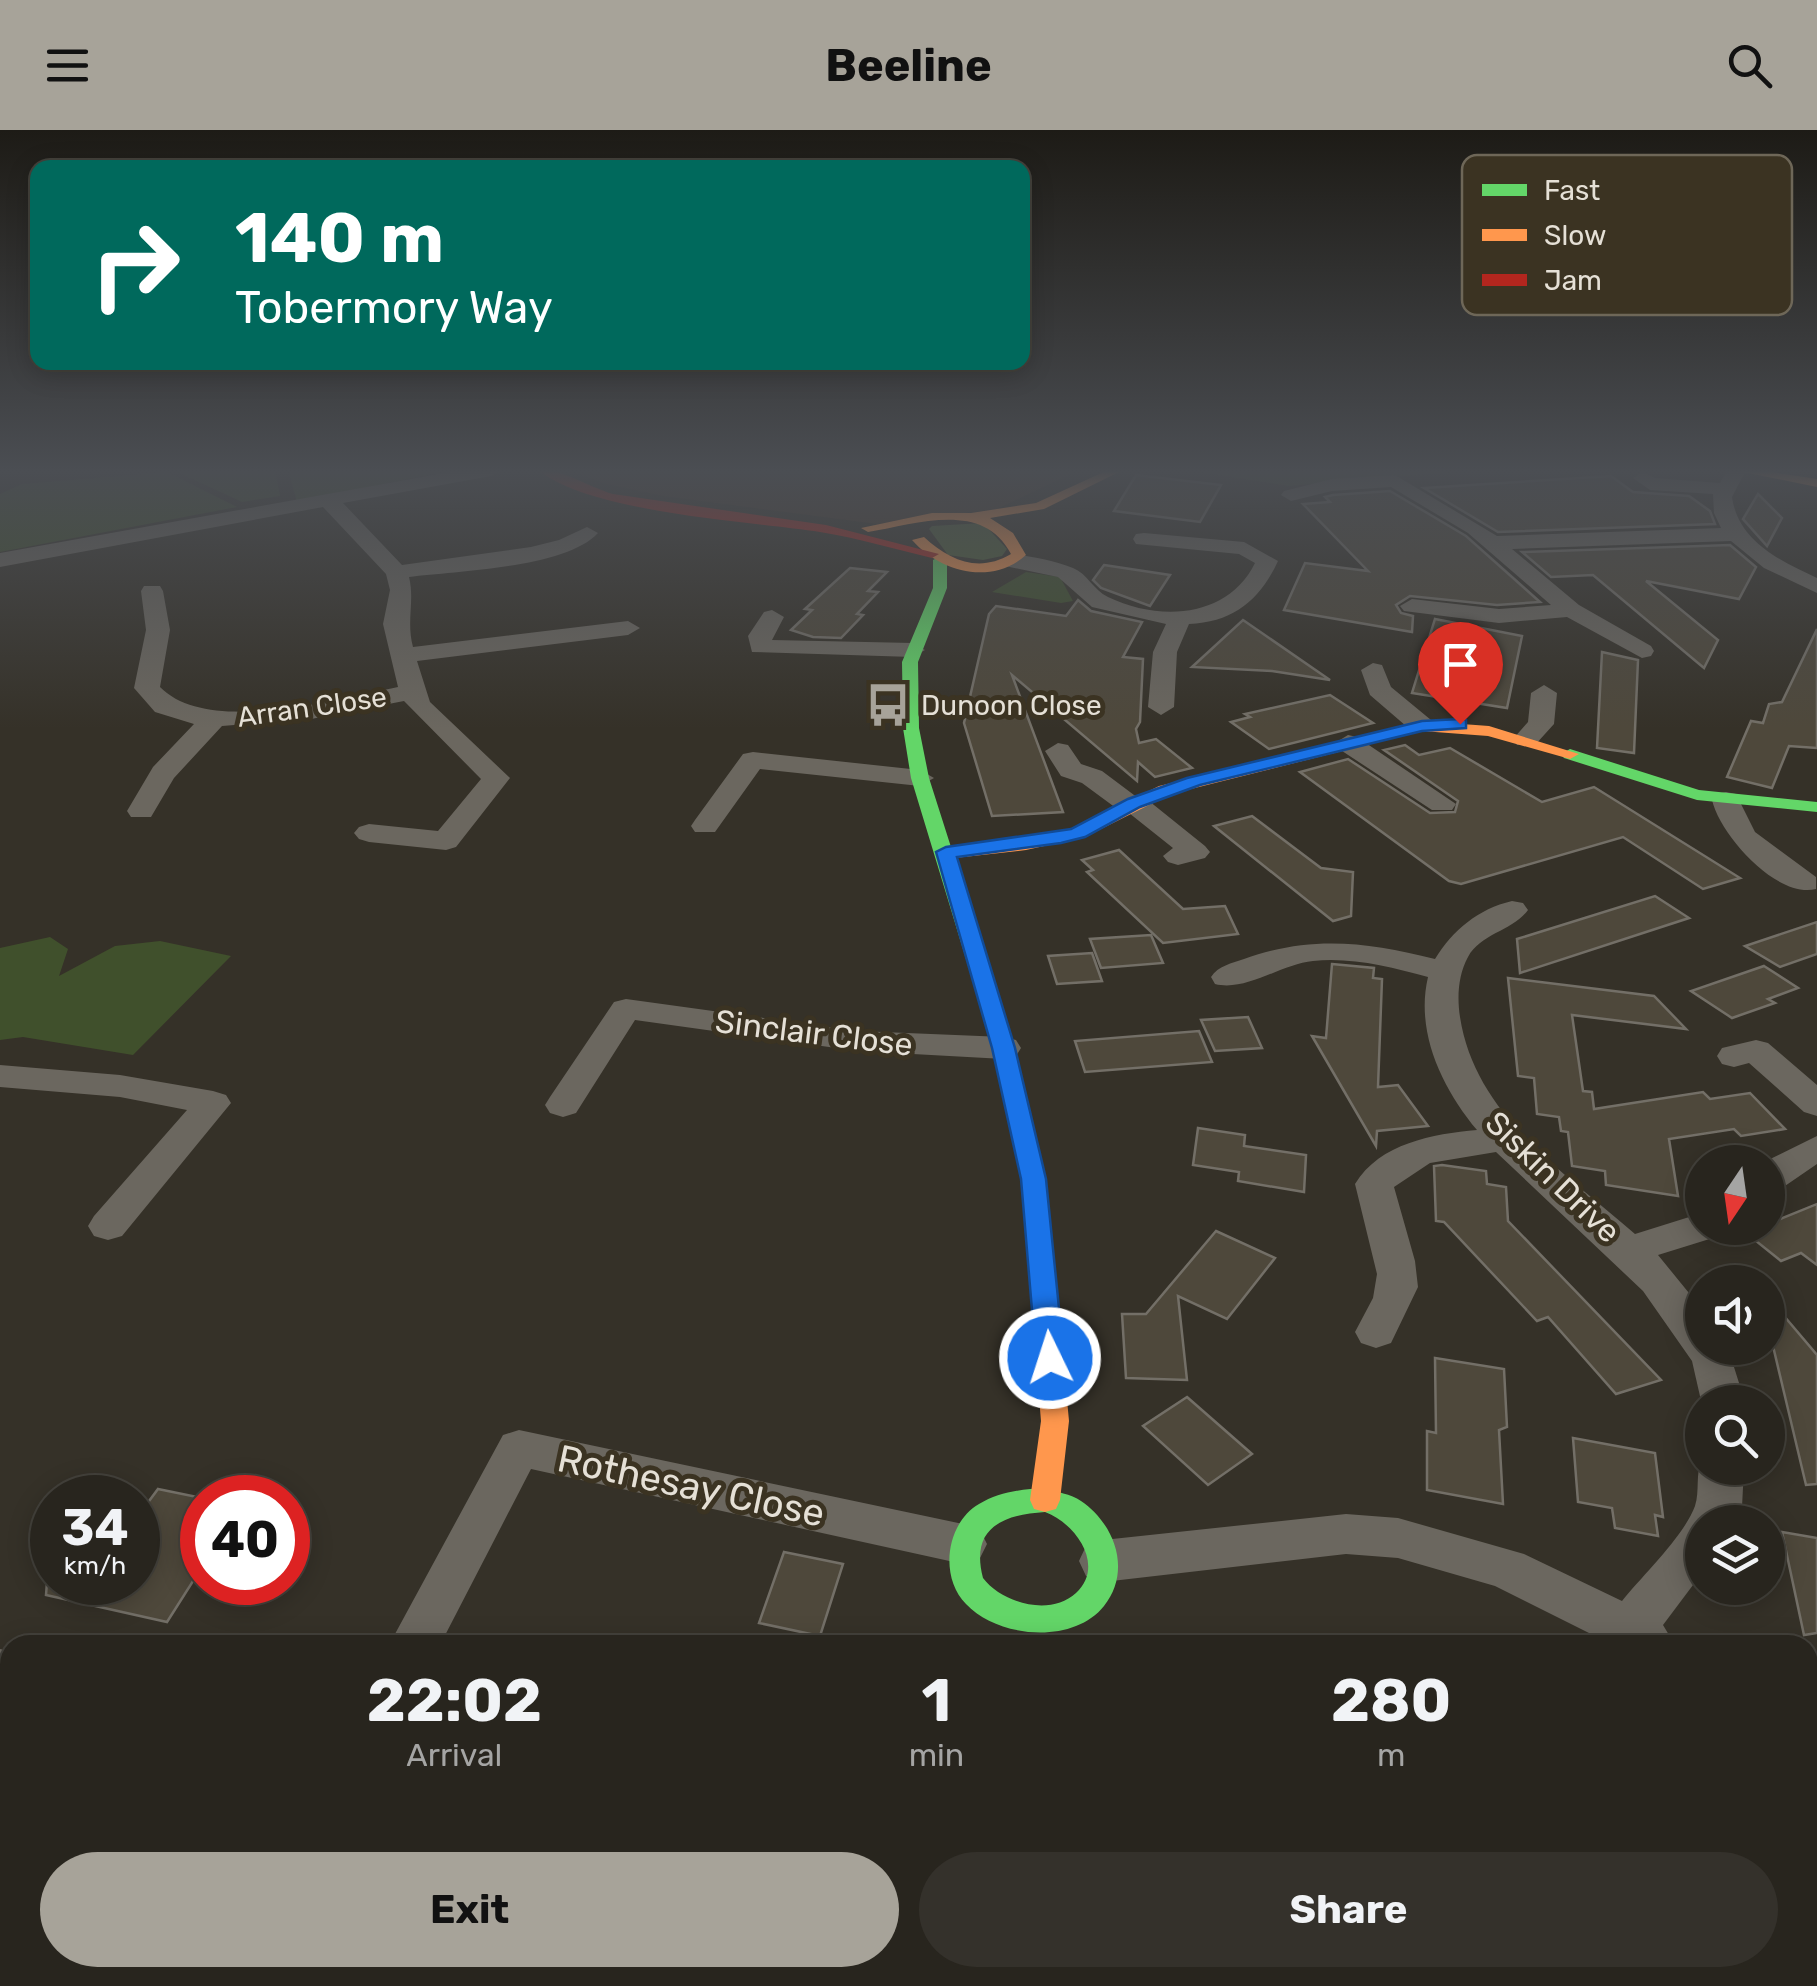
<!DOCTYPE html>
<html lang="en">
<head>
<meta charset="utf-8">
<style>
	:root { --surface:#28251e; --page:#34312b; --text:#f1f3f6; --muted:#a5a5a4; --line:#44423c; --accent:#a7a399 }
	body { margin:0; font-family:Rubik,sans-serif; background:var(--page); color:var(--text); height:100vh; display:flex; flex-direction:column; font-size:38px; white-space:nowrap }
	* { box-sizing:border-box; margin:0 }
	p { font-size:32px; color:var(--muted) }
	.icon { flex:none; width:55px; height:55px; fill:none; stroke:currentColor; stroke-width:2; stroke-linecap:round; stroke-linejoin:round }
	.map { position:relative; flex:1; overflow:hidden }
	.sheet { position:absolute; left:0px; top:1505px; width:1818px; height:352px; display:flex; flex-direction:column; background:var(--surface); border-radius:30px 30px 0 0; box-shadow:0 5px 25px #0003,0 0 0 2px var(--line) }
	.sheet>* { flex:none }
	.banner { position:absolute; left:30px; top:30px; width:1000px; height:210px; border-radius:20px; box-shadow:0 5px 25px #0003,0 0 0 2px var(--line); background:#00695c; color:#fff; overflow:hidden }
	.needle { width:65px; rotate:193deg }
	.buttons { position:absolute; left:1685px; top:1015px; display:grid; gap:20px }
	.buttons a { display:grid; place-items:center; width:100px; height:100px; border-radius:50%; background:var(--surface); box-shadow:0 5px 25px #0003,0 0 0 2px var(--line); font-size:50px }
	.speed { position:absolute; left:30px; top:1345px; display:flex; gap:20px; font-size:50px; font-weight:700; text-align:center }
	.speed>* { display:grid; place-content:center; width:130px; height:130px; border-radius:50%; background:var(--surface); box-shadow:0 5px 25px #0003,0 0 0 2px var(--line); line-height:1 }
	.speed small { font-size:25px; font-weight:400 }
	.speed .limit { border:15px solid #d22; background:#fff; color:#111 }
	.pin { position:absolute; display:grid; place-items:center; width:85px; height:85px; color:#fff; margin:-102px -42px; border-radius:50% 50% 50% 0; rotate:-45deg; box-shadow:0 0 10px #0007 }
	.pin .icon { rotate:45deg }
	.me { position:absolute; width:110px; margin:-55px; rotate:356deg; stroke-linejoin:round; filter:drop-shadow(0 0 8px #0008) }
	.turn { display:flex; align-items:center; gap:35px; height:210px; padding:0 40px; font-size:45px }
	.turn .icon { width:130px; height:130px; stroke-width:2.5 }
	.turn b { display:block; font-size:70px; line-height:85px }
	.eta { display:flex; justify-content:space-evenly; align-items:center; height:170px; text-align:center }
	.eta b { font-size:60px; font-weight:700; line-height:70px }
	.action { display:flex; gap:20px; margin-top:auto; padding:20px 40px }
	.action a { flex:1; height:115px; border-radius:60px; background:var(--accent); color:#111; font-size:40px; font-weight:700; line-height:115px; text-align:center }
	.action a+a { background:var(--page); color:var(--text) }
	header { display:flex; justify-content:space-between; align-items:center; height:130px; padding:0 40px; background:var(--accent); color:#111; font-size:45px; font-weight:700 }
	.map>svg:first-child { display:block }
	.commercial { fill:#45372b }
	.green { fill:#40502c }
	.forest { fill:#4e6039 }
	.building { fill:#4e483b; stroke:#736f67; stroke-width:2.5 }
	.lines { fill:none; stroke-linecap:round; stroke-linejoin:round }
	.street { fill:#6b675f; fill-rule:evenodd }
	.fast { fill:#63d668; fill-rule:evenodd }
	.slow { fill:#ff974d; fill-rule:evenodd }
	.jam { fill:#b3261e; fill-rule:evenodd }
	.route { fill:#1a73e8; stroke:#114b97; stroke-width:2.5 }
	.labels { text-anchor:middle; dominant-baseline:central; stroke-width:10; stroke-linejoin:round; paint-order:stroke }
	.far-poi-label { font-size:28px; fill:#e5e0d6; stroke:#3b3322; text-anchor:start }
	.far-street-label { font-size:28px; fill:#e5e0d6; stroke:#3b3322 }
	.street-label { font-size:32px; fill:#e5e0d6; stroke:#3b3322 }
	.near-street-label { font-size:38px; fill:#e5e0d6; stroke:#3b3322 }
	.key { fill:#3b3322; stroke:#6e6758; stroke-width:2.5 }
	.key-label { font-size:28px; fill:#e5e0d6 }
</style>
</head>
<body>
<header><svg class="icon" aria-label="menu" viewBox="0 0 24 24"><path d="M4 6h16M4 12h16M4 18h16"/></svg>Beeline<svg class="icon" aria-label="search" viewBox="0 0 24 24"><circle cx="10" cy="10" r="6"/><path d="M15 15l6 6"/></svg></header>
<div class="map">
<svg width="1817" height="1856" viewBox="0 0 1817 1856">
	<rect width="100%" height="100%" fill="#353128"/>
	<polygon class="commercial" points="568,340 1079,340 997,379 877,394 663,366 606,354"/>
	<g class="green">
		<polygon points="173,340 275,340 280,366 242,372"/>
		<polygon points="288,340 451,340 297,372"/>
		<polygon points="1187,340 1472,340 1289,356"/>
		<polygon points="167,342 237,377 0,422 0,364 22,354"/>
		<polygon points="1026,442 1060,447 1073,471 1061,473 992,462"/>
		<polygon points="50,807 68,819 59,846 115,816 160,811 231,826 133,925 23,907 0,910 0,818"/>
	</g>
	<polygon class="forest" points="983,393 1007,419 1002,426 983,430 948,425 929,399 932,396"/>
	<g class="building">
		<polygon points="1136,345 1221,355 1200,392 1114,381"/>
		<polygon points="1611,346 1633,362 1689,366 1710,381 1715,394 1498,402 1424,358"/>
		<polygon points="1390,361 1466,406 1540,472 1497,475 1410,466 1396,475 1401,483 1413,486 1412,502 1284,480 1305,433 1368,441 1303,374 1330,372 1325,367 1333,365"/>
		<polygon points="1758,364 1782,388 1767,416 1743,389"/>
		<polygon points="1730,415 1756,437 1739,469 1646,451 1718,510 1704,538 1593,445 1551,447 1522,422"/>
		<polygon points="1104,435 1170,445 1150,476 1101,458 1093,450"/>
		<polygon points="850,438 887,442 868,461 878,462 857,484 863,485 841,508 813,507 791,500 812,480 805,479"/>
		<polygon points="1078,470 1091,481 1142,492 1123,527 1143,529 1140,592 1136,599 1139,613 1156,609 1192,638 1155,647 1138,632 1137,651 1012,545 1063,682 992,686 964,593 989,484 996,476 1066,486"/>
		<polygon points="1435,489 1522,506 1507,578 1412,563"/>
		<polygon points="1243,490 1330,550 1272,541 1192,537"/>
		<polygon points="1817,499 1817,618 1789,616 1772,658 1727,647 1751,591 1763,593 1769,574 1782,572"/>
		<polygon points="1602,522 1638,530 1634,623 1597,618"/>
		<polygon points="1330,565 1373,593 1269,619 1231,592 1250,587 1245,584"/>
		<polygon points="1405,615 1419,625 1450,618 1542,672 1594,657 1740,748 1703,759 1623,707 1461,754 1449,751 1300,642 1348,629 1430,683 1455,682 1458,671 1384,620"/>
		<polygon points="1252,686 1321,738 1353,742 1351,786 1333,791 1214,696"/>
		<polygon points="1119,720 1183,779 1225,776 1238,804 1163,813 1087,742 1093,740 1082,730"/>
		<polygon points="1655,766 1689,788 1520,843 1517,809"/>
		<polygon points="1817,792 1817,824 1780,837 1745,816"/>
		<polygon points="1151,805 1163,833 1101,838 1090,809"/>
		<polygon points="1092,823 1102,851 1057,854 1048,826"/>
		<polygon points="1332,834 1374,838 1373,848 1382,849 1378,957 1398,955 1428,996 1377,1001 1376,1016 1312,906 1326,908"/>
		<polygon points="1764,836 1798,858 1768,869 1775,873 1732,888 1691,861"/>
		<polygon points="1508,848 1654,866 1686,899 1572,885 1583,961 1592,962 1594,979 1703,962 1710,969 1750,963 1785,999 1741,1006 1734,999 1669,1009 1678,1066 1606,1055 1605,1041 1572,1036 1568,1002 1561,1001 1559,987 1537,984 1534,948 1518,946"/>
		<polygon points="1248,887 1262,918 1215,921 1201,890"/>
		<polygon points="1199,901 1212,932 1085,942 1075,911"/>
		<polygon points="1198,998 1245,1005 1244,1016 1306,1025 1304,1062 1238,1051 1239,1042 1193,1035"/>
		<polygon points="1442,1035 1486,1041 1487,1054 1506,1057 1508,1091 1661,1250 1616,1264 1548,1187 1537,1191 1444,1092 1436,1091 1434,1036"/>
		<polygon points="1817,1074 1817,1135 1801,1123 1781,1131 1746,1103 1768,1098 1768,1094"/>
		<polygon points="1216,1101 1275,1128 1227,1189 1178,1166 1187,1250 1126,1248 1122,1184 1146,1184"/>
		<polygon points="1768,1167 1817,1225 1817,1354 1806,1355 1768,1195"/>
		<polygon points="1435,1228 1504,1239 1507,1297 1499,1300 1503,1374 1427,1360 1427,1301 1436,1303"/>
		<polygon points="1187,1267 1252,1324 1208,1355 1143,1296"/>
		<polygon points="1573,1308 1655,1323 1663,1387 1655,1385 1658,1406 1615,1398 1612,1378 1578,1372"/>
		<polygon points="158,1359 202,1368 202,1437 167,1492 46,1465 47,1452 138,1452 138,1386"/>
		<polygon points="1782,1402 1817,1408 1817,1503 1804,1505"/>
		<polygon points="784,1422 843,1434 820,1506 759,1493"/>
	</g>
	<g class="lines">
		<g class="street">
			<path d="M461,340h40l-10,6 -148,27 59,62 129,-18 28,-7 28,-13 11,6c-32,35 -141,38 -189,44 6,24 -3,44 4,70l215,-26 12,7 -12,7 -211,26 13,41 80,76 -54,69 -10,3 -77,-8 -10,-3 -5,-6 5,-6 10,-3 69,7 43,-52 -77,-78 -93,18 -89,7 -48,52 -23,39h-20l-4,-6 26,-44 41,-43 -39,-12 -21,-24 12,-58 -5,-39 3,-5h16l3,5 7,39 -10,57c48,49 176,12 238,0l-15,-63 7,-34 -4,-16 -63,-67 -323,60v-14z"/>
			<path d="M1727,340h19l-14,27c6,44 48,64 85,81v15l-53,-25 -33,-27 -219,8 67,56 72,41 3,5 -3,5 -9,2 -75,-41 -68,6 -95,-12 -4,-5 12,-7 87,10 52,-4 -83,-72 -77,-46 -59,4 -41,10 -10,-6 3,-4 48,-12 63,-4 102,61 224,-8 -7,-15 -1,-19 -63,-4 -17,-12 10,-6 12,6 65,5z"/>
			<path d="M1144,403l100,9 34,19c-18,39 -44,61 -89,63l-12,28 -3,55 -13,8 -13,-8 5,-55 13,-28 -74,-17 -34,-30 -53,-11 -3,-5 11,-7c20,3 41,6 60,14 15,6 20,22 35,29 52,25 120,21 147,-34l-16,-9 -103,-10 -3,-5 3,-5z"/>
			<polygon points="772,480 784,487 772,510 913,513 925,520 913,527 752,522 748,506 764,482"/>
			<polygon points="1373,533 1382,535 1391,557 1431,590 1435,596 1431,602 1413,602 1370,565 1361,540"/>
			<polygon points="1544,555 1557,563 1554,594 1535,615 1517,615 1513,609 1528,592 1531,563"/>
			<polygon points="1348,605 1357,607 1456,674 1452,680 1432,680 1339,619 1335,613"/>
			<polygon points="1058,613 1068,615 1081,634 1102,641 1134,665 1144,667 1205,716 1210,722 1205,728 1178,735 1168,732 1163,726 1173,718 1129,683 1120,681 1082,653 1061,646 1045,621"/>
			<polygon points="753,622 920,640 934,648 920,656 760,639 715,702 695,702 691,696 695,690 743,624"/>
			<path d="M1726,662l10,2 19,38 61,45v12c-39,10 -96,-54 -104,-89l4,-6z"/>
			<path d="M1512,771l11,2 5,7c-15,21 -47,23 -60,47 -10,18 -11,41 -8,60 15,98 105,156 175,217l67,-21v15h19l-5,9 -58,18 44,54v39h26l17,54 -43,3 -10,-44 -49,-70 -147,-139 -66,11 -36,24 21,74 3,26 -27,56 -15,5 -15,-5 -6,-11 18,-34 4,-24 -22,-90c25,-41 78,-50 122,-54 -35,-42 -62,-98 -49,-153 -38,-10 -76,-20 -115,-16 -32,3 -67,31 -98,23l-4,-7c7,-11 21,-14 33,-18 67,-24 123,-17 191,0 18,-29 43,-50 77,-58z"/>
			<polygon points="626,869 858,901 1004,907 1016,910 1021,918 1016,926 1004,929 858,921 635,890 576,983 563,987 550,983 545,975 550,967 614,872"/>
			<polygon points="1756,910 1768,913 1817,955 1817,986 1804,982 1749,933 1734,937 1722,934 1717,926 1722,918"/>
			<polygon points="0,935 120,945 213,961 226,965 231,973 122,1106 108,1110 94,1106 88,1096 94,1086 187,980 120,967 0,957"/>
			<polygon points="1817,1006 1817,1034 1782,1058 1768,1062 1768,1032 1764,1032"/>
			<polygon points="519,1300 963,1394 980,1400 987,1414 980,1428 963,1434 531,1339 440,1515 389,1515 503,1305"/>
			<path d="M1702,1329v9h42l-2,39 -7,15h-33v51l-39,52 12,20h-62l-118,-59 -97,-28 -52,-4 -243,28 -17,-6 -7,-15 7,-15 17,-6 243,-26 52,4 126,36 98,47c21,-26 62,-65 73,-95 5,-15 0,-32 7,-47z"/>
			<polygon points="0,1519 10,1521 10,1567 0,1565"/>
			<polygon points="1808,1659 1817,1663 1817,1722 1808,1718"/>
			<polygon points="1428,1848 1488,1848 1486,1856 1426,1856"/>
		</g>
		<g class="fast">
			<polygon points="940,426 947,430 947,458 918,532 919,598 929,648 1015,918 1046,1049 1053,1119 1049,1125 1031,1125 1027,1119 1022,1049 993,918 911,648 903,598 902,532 933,458 933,430"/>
			<polygon points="1570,619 1699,660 1817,672 1817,682 1697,670 1564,628 1561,624"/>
			<path d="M1045,1358c11,4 26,6 36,13 34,23 51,70 23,105 -31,39 -106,32 -138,-2 -27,-27 -20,-81 13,-100 20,-12 43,-15 66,-16zM1045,1382c30,11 61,53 31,81 -26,24 -74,10 -93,-15 -13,-50 19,-63 62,-66z"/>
			<polygon points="781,1848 823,1848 820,1856 778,1856"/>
		</g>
		<g class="slow">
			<path d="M1108,340h15l-79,39 -54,9 23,15 13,22c-35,31 -86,17 -114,-15l12,-3c26,24 55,36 87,17 -28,-54 -94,-30 -143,-22l-7,-4 71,-15h39l65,-10z"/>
			<polygon points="1733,340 1759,340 1817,349 1817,357"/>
			<polygon points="1422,591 1489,596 1579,624 1570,629 1488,606 1422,601 1171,664 1085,707 1026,720 946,729 936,723 946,717 1026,708 1072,699 1159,656"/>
			<polygon points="1040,1110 1049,1113 1053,1119 1069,1291 1060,1370 1056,1379 1045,1382 1034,1379 1030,1370 1041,1291 1027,1119 1031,1113"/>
		</g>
		<path class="jam" d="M538,340c25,-1 51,17 75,24l213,31 113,29 -7,4c-37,-9 -75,-20 -112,-26 -72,-11 -229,-19 -282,-62z"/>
	</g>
	<linearGradient id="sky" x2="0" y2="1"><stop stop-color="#1d1b16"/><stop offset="0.57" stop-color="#4b4e53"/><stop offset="1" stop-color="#4b4e53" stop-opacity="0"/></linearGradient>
	<rect width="1817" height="599" fill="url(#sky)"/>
	<polygon class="route" points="1460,589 1466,590 1466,598 1422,601 1200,655 1140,677 1085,707 1061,713 957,727 1015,918 1046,1049 1064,1228 1060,1235 1050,1238 1040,1235 1036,1228 1021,1049 992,918 936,722 946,717 1071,699 1128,669 1187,648 1422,591"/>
	<defs>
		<g id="bus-bare" transform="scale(3.45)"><path d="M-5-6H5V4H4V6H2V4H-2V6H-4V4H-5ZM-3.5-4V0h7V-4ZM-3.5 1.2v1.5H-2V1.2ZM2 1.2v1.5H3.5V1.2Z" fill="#a7a399" stroke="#3b3322" stroke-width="2.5" paint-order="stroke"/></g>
	</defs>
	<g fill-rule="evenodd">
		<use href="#bus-bare" x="888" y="575"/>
	</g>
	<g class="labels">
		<g class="far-poi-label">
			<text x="921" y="575">Dunoon Close</text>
		</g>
		<g class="far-street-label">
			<text transform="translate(312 577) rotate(-8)">Arran Close</text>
		</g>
		<g class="street-label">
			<text transform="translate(814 903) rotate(7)">Sinclair Close</text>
			<text transform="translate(1553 1047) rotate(44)">Siskin Drive</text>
		</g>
		<g class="near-street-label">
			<text transform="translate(691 1356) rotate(12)">Rothesay Close</text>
		</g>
	</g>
	<rect x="1462" y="25" width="330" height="160" rx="15" class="key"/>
	<rect x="1482" y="54" width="45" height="12" fill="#63d668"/>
	<rect x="1482" y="99" width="45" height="12" fill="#ff974d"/>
	<rect x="1482" y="144" width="45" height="12" fill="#b3261e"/>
	<g class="key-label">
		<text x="1544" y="70">Fast</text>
		<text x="1544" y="115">Slow</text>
		<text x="1544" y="160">Jam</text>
	</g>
</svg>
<div class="buttons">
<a><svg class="needle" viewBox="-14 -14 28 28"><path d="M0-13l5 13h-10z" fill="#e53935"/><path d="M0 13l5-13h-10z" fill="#a5a5a4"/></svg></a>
<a><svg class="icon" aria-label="sound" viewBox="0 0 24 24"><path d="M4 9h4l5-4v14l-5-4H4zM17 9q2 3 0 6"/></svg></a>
<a><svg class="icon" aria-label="search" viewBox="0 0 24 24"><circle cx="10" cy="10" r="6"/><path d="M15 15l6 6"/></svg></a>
<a><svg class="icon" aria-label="layers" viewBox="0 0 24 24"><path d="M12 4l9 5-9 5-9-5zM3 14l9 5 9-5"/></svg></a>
</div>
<div class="speed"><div>34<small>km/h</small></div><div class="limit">40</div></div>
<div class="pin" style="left:1460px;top:594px;background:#d93025"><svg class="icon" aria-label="arrive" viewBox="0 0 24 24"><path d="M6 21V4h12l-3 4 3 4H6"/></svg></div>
<svg class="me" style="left:1050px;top:1228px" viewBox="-20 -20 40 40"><circle r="17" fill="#1a73e8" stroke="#fff" stroke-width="3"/><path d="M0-11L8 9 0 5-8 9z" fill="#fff"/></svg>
<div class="banner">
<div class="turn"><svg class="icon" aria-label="right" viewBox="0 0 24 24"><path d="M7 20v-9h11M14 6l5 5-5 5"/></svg><div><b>140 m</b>Tobermory Way</div></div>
</div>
<section class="sheet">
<div class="eta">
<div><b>22:02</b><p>Arrival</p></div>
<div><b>1</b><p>min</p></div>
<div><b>280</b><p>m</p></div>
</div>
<div class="action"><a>Exit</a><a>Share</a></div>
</section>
</div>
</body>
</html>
